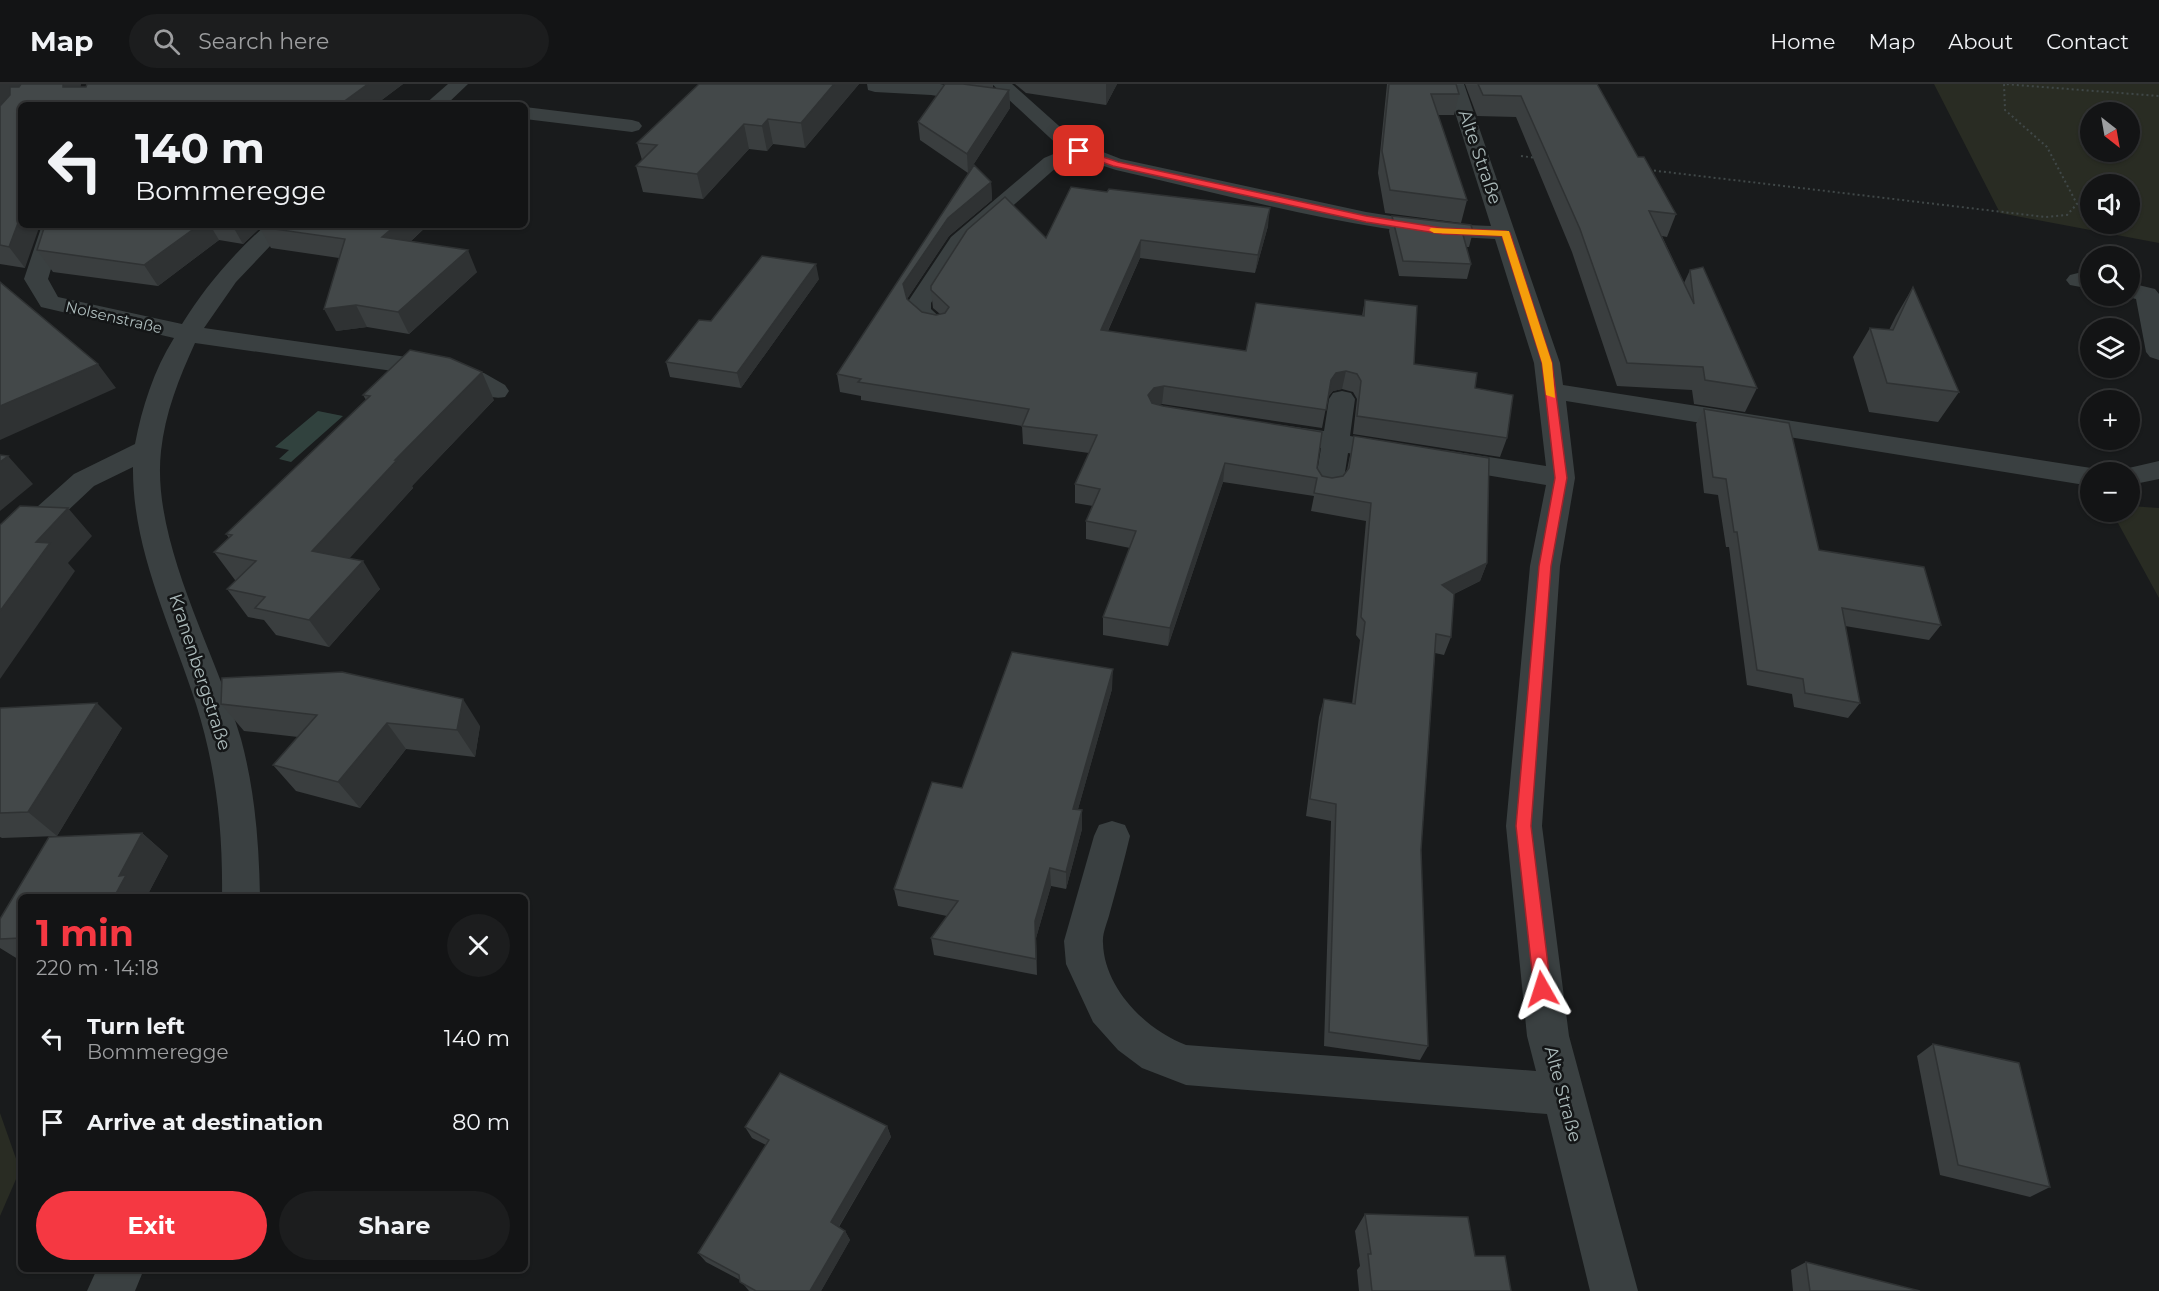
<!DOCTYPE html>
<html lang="en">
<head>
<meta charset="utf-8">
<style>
	:root { --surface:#131415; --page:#1c1d1e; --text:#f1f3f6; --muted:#9d9ea0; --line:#323334; --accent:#f53842 }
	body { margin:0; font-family:Montserrat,sans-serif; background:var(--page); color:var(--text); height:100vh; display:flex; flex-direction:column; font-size:22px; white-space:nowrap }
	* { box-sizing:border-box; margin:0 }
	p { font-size:20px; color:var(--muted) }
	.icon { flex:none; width:33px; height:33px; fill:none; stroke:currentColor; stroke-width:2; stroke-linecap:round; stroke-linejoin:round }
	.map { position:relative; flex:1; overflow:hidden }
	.side { position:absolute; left:18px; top:810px; width:510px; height:378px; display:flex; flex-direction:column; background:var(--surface); border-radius:9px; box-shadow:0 2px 4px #0004,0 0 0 2px var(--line) }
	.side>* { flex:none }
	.top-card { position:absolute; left:18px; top:18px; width:510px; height:126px; border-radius:9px; box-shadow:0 2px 4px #0004,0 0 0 2px var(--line); background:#131415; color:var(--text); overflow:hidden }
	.needle { width:39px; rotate:149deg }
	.controls { position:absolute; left:2080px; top:18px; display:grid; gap:12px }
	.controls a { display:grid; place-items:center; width:60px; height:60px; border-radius:50%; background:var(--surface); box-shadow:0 2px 4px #0004,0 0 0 2px var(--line); font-size:30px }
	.pin { position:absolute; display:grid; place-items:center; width:51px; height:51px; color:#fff; margin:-26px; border-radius:12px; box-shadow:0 3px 9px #0006 }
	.me { position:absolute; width:66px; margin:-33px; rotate:354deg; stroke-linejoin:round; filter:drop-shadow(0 0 4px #0008) }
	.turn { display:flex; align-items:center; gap:21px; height:126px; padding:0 18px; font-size:27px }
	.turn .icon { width:78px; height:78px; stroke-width:2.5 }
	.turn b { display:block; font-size:42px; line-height:51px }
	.round { display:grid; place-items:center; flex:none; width:63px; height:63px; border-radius:32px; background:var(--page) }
	.headline { display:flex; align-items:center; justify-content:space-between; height:102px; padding:0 18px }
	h1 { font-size:36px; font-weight:700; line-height:45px; color:var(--accent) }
	.button { display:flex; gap:12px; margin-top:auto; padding:12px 18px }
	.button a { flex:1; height:69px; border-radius:36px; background:var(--accent); color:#fff; font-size:24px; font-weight:700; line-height:69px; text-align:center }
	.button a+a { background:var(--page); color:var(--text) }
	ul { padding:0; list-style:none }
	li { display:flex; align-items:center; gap:18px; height:84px; padding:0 18px }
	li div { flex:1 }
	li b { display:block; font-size:22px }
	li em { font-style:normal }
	header { display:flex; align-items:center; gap:36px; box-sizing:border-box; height:84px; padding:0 30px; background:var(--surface); border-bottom:2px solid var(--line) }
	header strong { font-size:28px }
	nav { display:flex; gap:33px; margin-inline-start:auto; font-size:21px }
	.search { width:420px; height:54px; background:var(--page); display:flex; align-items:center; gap:15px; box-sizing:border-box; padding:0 21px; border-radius:33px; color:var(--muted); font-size:22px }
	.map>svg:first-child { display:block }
	.green { fill:#292c23; fill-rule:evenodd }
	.water { fill:#31423e }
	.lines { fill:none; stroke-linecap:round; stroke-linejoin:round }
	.path { stroke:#404848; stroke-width:2; stroke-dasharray:2 3; stroke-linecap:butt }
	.minor { fill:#3a4041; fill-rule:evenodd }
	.wall { fill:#3a3e3f }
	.shaded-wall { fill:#2f3233 }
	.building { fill:#434849; stroke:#2f3233; stroke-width:1.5 }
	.route { fill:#f53842; stroke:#9f242b; stroke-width:1.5 }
	.slow { fill:#f59e0b }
	.labels { text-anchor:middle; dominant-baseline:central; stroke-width:5; stroke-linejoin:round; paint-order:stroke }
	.far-street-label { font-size:15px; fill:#acbbbb; stroke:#141617 }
	.street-label { font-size:18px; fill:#acbbbb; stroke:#141617 }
</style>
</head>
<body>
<header>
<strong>Map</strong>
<div class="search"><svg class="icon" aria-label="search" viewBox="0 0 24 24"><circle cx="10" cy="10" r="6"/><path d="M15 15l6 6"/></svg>Search here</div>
<nav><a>Home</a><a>Map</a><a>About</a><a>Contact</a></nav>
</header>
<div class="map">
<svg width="2159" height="1207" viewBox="0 0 2159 1207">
	<rect width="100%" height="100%" fill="#191b1c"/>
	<g class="green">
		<path d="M1934,0h225v159l-159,-30zM2091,28h39v40h-39zM2091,100h39v40h-39z"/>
		<polygon points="2130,422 2159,424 2159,514 2112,428 2130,428"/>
		<polygon points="0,1029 20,1086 0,1132"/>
	</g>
	<polygon class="water" points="318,327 343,332 291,378 279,375 289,366 275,363"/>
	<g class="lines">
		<g class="path">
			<polyline points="1521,72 1537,74"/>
			<polyline points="1649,86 2045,133 2067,131 2077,120 2047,63 2005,26 2004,0 2159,12"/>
		</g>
		<g class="minor">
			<polygon points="448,0 468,0 446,21 424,21"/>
			<polygon points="867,0 940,0 990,9 993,13 983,19 931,11 875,8 868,6"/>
			<path d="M992,0h20l65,58 44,17 245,53 76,12 49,2 -45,-142h18l96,279 3,22 528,83 11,4h-11v14l-525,-85 9,77 -15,88 -18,260 27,210 69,255h-48l-43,-177 -361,-29 -44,-17 -24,-18 -25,-28 -27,-58 -2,-23 30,-105 5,-11 13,-4 13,4 5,11c-6,25 -13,51 -20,76 -2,9 -8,21 -7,31 1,45 43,87 83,102l350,26 -9,-35 -21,-210 24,-260 16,-81 -102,-17 -10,-3 -4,-6 4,-6 10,-3 102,16 -12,-103 -39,-124c-128,-4 -254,-41 -379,-69l-37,-12 -21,8 -91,80 -36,57v6l17,16 -3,5c-17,4 -38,-9 -38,-27l44,-66 93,-79 19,-8z"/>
			<polygon points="525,23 632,36 639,38 642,42 639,46 632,48 525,35"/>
			<path d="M42,141h22l-16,54 10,18 124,27c23,-37 51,-70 84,-99h24l-54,57 -32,46 231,33 49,12 21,12 4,6 -4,6c-18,4 -25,-8 -41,-14 -9,-3 -19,-4 -29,-6l-240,-34c-16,35 -30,70 -34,108 -10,91 55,201 80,288 14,52 18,104 19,158h-38c1,-67 -6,-130 -26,-193 -25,-78 -64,-155 -63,-237l-39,19 -83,78 -11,3v-27l74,-66 61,-30c7,-37 19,-74 39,-106l-133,-31 -17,-28z"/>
			<polygon points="2078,189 2091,191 2091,205 2070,201 2066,196 2070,191"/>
			<polygon points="2130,199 2155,205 2159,210 2159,276 2150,273 2146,268 2136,215 2124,212 2130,212"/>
			<polygon points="1342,307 1351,309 1355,315 1350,352 1406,362 1410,368 1406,374 1396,377 1348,369 1343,401 1339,408 1329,410 1319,408 1315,401 1321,364 1265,354 1261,348 1265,342 1275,340 1324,347 1329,315 1333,309"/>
			<polygon points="2159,377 2159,395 2130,401 2130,388 2118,388 2120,386"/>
			<polygon points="97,1185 144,1185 135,1207 87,1207"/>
		</g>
	</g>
	<g class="wall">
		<polygon points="0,0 81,0 80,3 403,0 375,21 21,21 25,184 0,180"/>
		<polygon points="699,0 859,0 805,64 773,60 767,67 749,65 703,115 643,108 636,82 642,76 637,59"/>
		<polygon points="945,0 993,0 993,4 1009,6 1010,24 968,89 920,56 918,38"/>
		<polygon points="1015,0 1117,0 1106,21 1026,9"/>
		<polygon points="1387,0 1456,0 1459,10 1454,31 1438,31 1467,116 1461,139 1385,129 1378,89"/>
		<polygon points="1465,0 1597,0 1638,73 1676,130 1667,153 1662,152 1684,199 1690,186 1757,304 1745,328 1694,320 1692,306 1617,302 1572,168 1516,33 1477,32"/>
		<polygon points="991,98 992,116 949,152 907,215 922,228 936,231 940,230 933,224 931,206 1046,154 1268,142 1255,189 1140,174 1108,247 1246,267 1362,232 1365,216 1414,280 1475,304 1507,354 1500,373 1353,350 1357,315 1353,308 1342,305 1333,307 1328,313 1322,344 1162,320 1158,321 1317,384 1322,392 1332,394 1343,392 1347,386 1354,352 1487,479 1480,497 1454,510 1451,553 1444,571 1435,569 1421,766 1428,962 1420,976 1324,962 1331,737 1306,732 1319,633 1324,615 1352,620 1360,556 1356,551 1366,437 1311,427 1314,412 1223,398 1168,562 1103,551 1103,533 1130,464 1086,455 1086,437 1093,422 1075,419 1075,400 1089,369 1023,360 1022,342 861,316 861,312 840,308 837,290"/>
		<polygon points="1392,132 1473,148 1469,163 1466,163 1471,180 1467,195 1399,192 1389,147"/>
		<polygon points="45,141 428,141 410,158 477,188 409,250 367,243 336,247 339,174 271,164 260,144 243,160 219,156 158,202 53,188 37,166"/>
		<polygon points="819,195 741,304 670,293 666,278 711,237"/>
		<polygon points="1913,203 1959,308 1938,338 1869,328 1853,273 1870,244 1889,246 1896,232"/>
		<polygon points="363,311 494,316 412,402 413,404 349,474 380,505 329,563 276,551 264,536 248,533 227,505 236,496 235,496 214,468 229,454 226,450 366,316"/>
		<polygon points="1704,325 1819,466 1941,541 1929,556 1845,542 1860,619 1848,634 1794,623 1792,610 1747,601 1729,463 1726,463 1718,411 1704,409 1696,340"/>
		<polygon points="1112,605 1078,725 1082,726 1082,745 1066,805 1051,802 1036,854 1037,891 934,871 931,854 947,832 898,822 894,805 962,704"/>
		<polygon points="221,620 480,642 475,673 406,665 360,724 296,707 273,681 298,653 244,647"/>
		<polygon points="0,624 122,644 57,752 2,754 0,753"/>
		<polygon points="142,749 168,772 148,810 152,813 21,813 21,877 0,864 0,835 49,753"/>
		<polygon points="1933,960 2050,1103 2030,1113 1940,1091 1917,972"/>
		<polygon points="887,1042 891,1053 839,1143 845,1147 850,1156 821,1207 749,1207 740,1196 706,1178 698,1169 766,1061 752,1054 745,1043"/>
		<polygon points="1365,1130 1475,1172 1511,1207 1359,1207 1357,1186 1360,1182 1355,1147"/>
		<polygon points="1806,1178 1920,1207 1793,1207 1791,1186"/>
	</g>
	<g class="shaded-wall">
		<polygon points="0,0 26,0 0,27"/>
		<polygon points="63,0 81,0 76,21 63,3"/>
		<polygon points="368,0 403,0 375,21 339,21"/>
		<polygon points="834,0 859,0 805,64 801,39"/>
		<polygon points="1106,0 1117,0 1106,21"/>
		<polygon points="1009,6 1010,24 968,89 967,70"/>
		<polygon points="768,35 773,60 767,67 762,42"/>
		<polygon points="744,40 749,65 703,115 697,90"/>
		<polygon points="991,98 992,116 949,152 905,218 903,200 948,134"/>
		<polygon points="1270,124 1268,142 1255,189 1258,171"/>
		<polygon points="21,131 21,141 40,141 25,184 9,163"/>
		<polygon points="199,141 210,141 219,156 158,202 144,181"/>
		<polygon points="232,141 263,141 243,160"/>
		<polygon points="396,141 428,141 392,174 382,153"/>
		<polygon points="1141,156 1140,174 1100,264 1101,246"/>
		<polygon points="468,166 477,188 409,250 398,228"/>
		<polygon points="816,180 819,195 741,304 737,289"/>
		<polygon points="356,221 367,243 336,247 324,225"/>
		<polygon points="98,280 116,304 0,356 0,322"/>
		<polygon points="1346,287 1342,305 1333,307 1327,314 1331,296 1336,289"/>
		<polygon points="482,288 494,316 412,402 413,404 331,495 312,467 395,376"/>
		<polygon points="1164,302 1162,320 1153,322 1148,311 1154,304"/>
		<polygon points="8,372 33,400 0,427 0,378"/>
		<polygon points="1225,379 1223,398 1168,562 1170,544"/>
		<polygon points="68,424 92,452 68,479 75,487 0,595 0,527 36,458"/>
		<polygon points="363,477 380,505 329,563 309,536"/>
		<polygon points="1487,479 1480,497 1436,519 1442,501"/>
		<polygon points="1113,585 1112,605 1073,743 1073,725"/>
		<polygon points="463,615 480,642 475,673 457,646"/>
		<polygon points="97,619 122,644 57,752 28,728"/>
		<polygon points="387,639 406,665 360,724 338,698"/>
		<polygon points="1082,726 1082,745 1066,805 1066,788"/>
		<polygon points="142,749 168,772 148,810 152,813 114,813 119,792"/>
		<polygon points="1050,784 1051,802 1036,854 1037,891 1035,837"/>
		<polygon points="887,1042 891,1053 836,1147 831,1138"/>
		<polygon points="845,1147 850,1156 821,1207 810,1207"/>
	</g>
	<g class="building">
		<polygon points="21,0 63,0 63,3 86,3 87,0 368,0 339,21 21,21 21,131 9,163 0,161 0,22 10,11 10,3 19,3"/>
		<polygon points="699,0 834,0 801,39 768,35 762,42 744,40 697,90 636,82 657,61 637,59"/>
		<polygon points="945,0 963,0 1009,6 967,70 918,38"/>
		<polygon points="1389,0 1456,0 1459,10 1431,10 1467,116 1390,106 1382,67"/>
		<polygon points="1478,0 1597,0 1638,73 1644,73 1676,130 1649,127 1694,220 1690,186 1703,183 1757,304 1705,296 1703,283 1627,279 1580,145 1521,12 1483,11"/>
		<polygon points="974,81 991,98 948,134 903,200 907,215 922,228 936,231 945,229 949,223 931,206 931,202 967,146 1005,113 1046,154 1071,103 1107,108 1109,105 1270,124 1258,171 1141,156 1101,246 1246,267 1256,219 1364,232 1365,216 1417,222 1414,280 1477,289 1475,304 1513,311 1507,354 1357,332 1361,297 1357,290 1346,287 1336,289 1331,296 1326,326 1164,302 1154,304 1148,311 1152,319 1163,322 1322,348 1317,384 1322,392 1332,394 1343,392 1349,384 1354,352 1489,374 1487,479 1442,501 1454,510 1451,553 1436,550 1421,766 1428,962 1329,948 1336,720 1310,715 1324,615 1355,620 1365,538 1361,533 1371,419 1314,409 1317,394 1225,379 1170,544 1103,533 1136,447 1086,437 1100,405 1075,400 1097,351 1022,342 1029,325 858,298 861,295 837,290"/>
		<polygon points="1392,132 1471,141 1473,148 1462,147 1471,180 1403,177"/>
		<polygon points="45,141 199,141 144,181 37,166"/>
		<polygon points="261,141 396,141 382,153 468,166 398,228 356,221 324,225 345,155 260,143"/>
		<polygon points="762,172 816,180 737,289 666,278 699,236 711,237"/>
		<polygon points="0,198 98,280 0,322"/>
		<polygon points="1913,203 1959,308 1887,299 1870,244 1893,246"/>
		<polygon points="410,266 450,274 482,288 395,376 397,376 312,467 363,477 309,536 255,524 265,513 227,505 256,477 214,468 232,451 226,450 370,312 363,311"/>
		<polygon points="1704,325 1789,339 1819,466 1924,483 1941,541 1842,524 1860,619 1805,609 1803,595 1757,586 1737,448 1734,448 1726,395 1713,393"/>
		<polygon points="0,371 8,372 0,378"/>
		<polygon points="20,422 68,424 36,458 50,459 0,527 0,441"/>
		<polygon points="1012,568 1113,585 1073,725 1082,726 1066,788 1050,784 1035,837 1036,875 931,854 958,817 894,805 932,698 962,704"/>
		<polygon points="342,588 463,615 457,646 387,639 338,698 273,681 317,631 221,620 222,594"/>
		<polygon points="97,619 28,728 0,729 0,624"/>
		<polygon points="142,749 119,792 126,791 114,813 21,813 21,854 0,855 0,835 49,753"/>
		<polygon points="1933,960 2019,979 2050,1103 1958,1081"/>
		<polygon points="780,989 887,1042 831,1138 845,1147 810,1207 756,1207 740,1198 739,1191 698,1169 769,1056 745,1043"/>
		<polygon points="1365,1130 1468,1133 1475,1172 1505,1172 1511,1207 1372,1207 1368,1170 1371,1170"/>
		<polygon points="1806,1178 1920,1207 1810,1207"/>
	</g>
	<polygon class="route" points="1079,65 1118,78 1366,132 1442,144 1506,147 1510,149 1552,279 1567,394 1551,482 1531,742 1551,905 1548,911 1542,913 1537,911 1534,905 1516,742 1539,482 1555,394 1542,279 1502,152 1442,150 1366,138 1113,82 1076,69"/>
	<polygon class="slow" points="1431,144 1509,147 1552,279 1555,314 1546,311 1542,279 1502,152 1434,149 1429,146"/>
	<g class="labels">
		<g class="far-street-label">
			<text transform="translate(114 233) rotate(13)">Nolsenstraße</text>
		</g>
		<g class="street-label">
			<text transform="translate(1480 73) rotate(71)">Alte Straße</text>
			<text transform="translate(200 588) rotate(72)">Kranenbergstraße</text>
			<text transform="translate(1563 1010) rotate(75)">Alte Straße</text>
		</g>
	</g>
</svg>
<div class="controls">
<a><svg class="needle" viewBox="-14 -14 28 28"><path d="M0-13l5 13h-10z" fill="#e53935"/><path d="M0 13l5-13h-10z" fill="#9d9ea0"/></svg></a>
<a><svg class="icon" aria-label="sound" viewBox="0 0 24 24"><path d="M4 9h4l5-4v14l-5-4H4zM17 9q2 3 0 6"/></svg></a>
<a><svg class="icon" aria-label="search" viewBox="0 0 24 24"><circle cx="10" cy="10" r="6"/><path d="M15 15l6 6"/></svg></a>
<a><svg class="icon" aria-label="layers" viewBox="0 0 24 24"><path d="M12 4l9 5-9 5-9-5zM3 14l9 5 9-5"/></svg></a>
<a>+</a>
<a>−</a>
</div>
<div class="pin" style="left:1079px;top:67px;background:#d93025"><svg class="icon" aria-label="arrive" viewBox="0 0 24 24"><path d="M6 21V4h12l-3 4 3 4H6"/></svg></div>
<svg class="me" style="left:1542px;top:905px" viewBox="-20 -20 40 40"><path d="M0-17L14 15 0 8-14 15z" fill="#f53842" stroke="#fff" stroke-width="4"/></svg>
<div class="top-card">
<div class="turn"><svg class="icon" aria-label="left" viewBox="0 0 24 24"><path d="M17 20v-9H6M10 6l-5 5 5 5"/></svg><div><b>140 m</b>Bommeregge</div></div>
</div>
<section class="side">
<div class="headline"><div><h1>1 min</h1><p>220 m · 14:18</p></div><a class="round"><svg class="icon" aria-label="close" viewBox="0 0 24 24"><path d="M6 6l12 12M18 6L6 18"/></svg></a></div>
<ul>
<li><svg class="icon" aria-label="left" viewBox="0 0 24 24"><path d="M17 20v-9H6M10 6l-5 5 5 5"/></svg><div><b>Turn left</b><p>Bommeregge</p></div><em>140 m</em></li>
<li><svg class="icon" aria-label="arrive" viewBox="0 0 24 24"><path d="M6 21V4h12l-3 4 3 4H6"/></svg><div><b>Arrive at destination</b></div><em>80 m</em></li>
</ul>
<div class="button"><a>Exit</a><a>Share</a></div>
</section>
</div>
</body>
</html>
